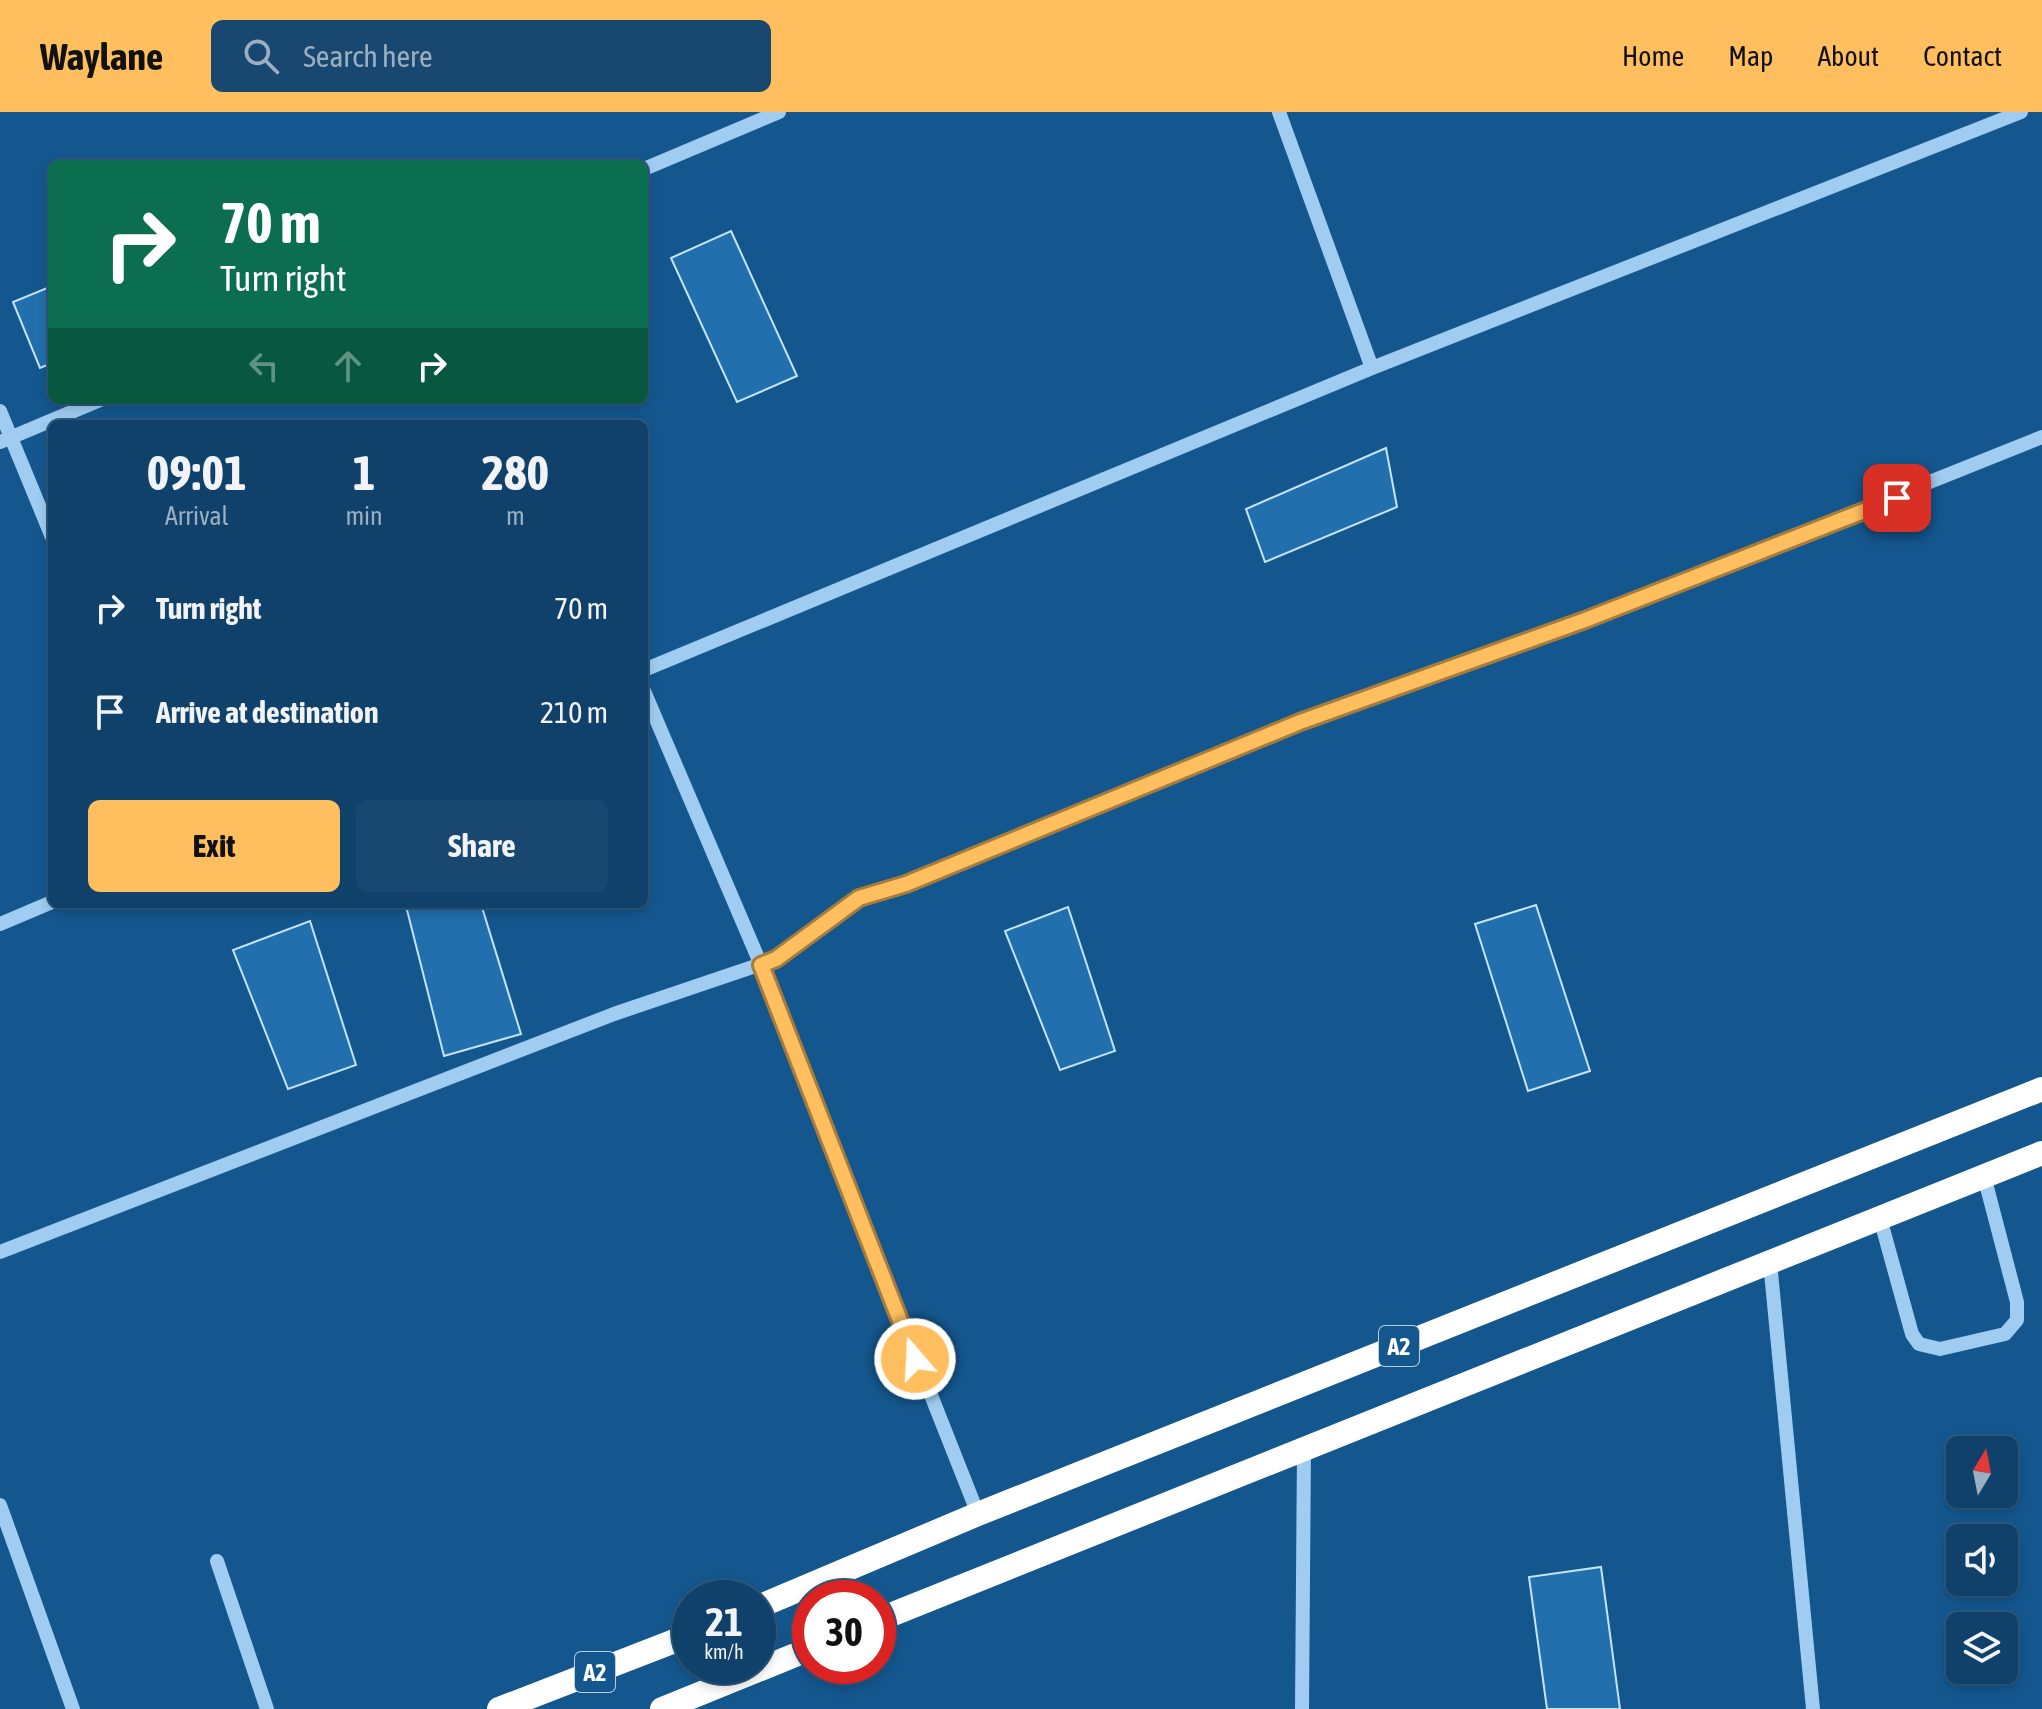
<!DOCTYPE html>
<html lang="en">
<head>
<meta charset="utf-8">
<style>
	:root { --surface:#0f416a; --page:#184870; --text:#f1f3f6; --muted:#9bafc1; --line:#2f5a7e; --accent:#ffbf5e }
	body { margin:0; font-family:"Asap Condensed",sans-serif; background:var(--page); color:var(--text); height:100vh; display:flex; flex-direction:column; font-size:30px; white-space:nowrap }
	* { box-sizing:border-box; margin:0 }
	p { font-size:26px; color:var(--muted) }
	.icon { flex:none; width:44px; height:44px; fill:none; stroke:currentColor; stroke-width:2; stroke-linecap:round; stroke-linejoin:round }
	.map { position:relative; flex:1; overflow:hidden }
	.side { position:absolute; left:48px; top:308px; width:600px; height:488px; display:flex; flex-direction:column; background:var(--surface); border-radius:12px; box-shadow:0 4px 12px #0003,0 0 0 2px var(--line) }
	.side>* { flex:none }
	.top-card { position:absolute; left:48px; top:48px; width:600px; height:244px; border-radius:12px; box-shadow:0 4px 12px #0003,0 0 0 2px var(--line); background:#0b6e4f; color:#fff; overflow:hidden }
	.needle { width:52px; rotate:10deg }
	.controls { position:absolute; left:1946px; top:1324px; display:grid; gap:16px }
	.controls a { display:grid; place-items:center; width:72px; height:72px; border-radius:12px; background:var(--surface); box-shadow:0 4px 12px #0003,0 0 0 2px var(--line); font-size:40px }
	.speed { position:absolute; left:672px; top:1468px; display:flex; gap:16px; font-size:40px; font-weight:700; text-align:center }
	.speed>* { display:grid; place-content:center; width:104px; height:104px; border-radius:50%; background:var(--surface); box-shadow:0 4px 12px #0003,0 0 0 2px var(--line); line-height:1 }
	.speed small { font-size:20px; font-weight:400 }
	.speed .limit { border:12px solid #d22; background:#fff; color:#111 }
	.pin { position:absolute; display:grid; place-items:center; width:68px; height:68px; color:#fff; margin:-34px; border-radius:16px; box-shadow:0 4px 12px #0006 }
	.me { position:absolute; width:88px; margin:-44px; rotate:341deg; stroke-linejoin:round; filter:drop-shadow(0 0 6px #0008) }
	.turn { display:flex; align-items:center; gap:28px; height:168px; padding:0 40px; font-size:36px }
	.turn .icon { width:104px; height:104px; stroke-width:2.5 }
	.turn b { display:block; font-size:56px; line-height:68px }
	.lanes { display:flex; align-items:center; height:76px; padding:0 40px; background:#0003; justify-content:center; gap:40px; direction:ltr }
	.lanes .off { opacity:.35 }
	.eta { display:flex; justify-content:space-evenly; align-items:center; height:136px; text-align:center }
	.eta b { font-size:48px; font-weight:700; line-height:56px }
	.primary-button { display:flex; gap:16px; margin-top:auto; padding:16px 40px }
	.primary-button a { flex:1; height:92px; border-radius:12px; background:var(--accent); color:#111; font-size:32px; font-weight:700; line-height:92px; text-align:center }
	.primary-button a+a { background:var(--page); color:var(--text) }
	ul { padding:0; list-style:none }
	li { display:flex; align-items:center; gap:24px; height:104px; padding:0 40px }
	li div { flex:1 }
	li b { display:block; font-size:30px }
	li em { font-style:normal }
	header { display:flex; align-items:center; gap:48px; box-sizing:border-box; height:112px; padding:0 40px; background:var(--accent); color:#111 }
	header strong { font-size:38px }
	nav { display:flex; gap:44px; margin-inline-start:auto; font-size:28px }
	.search { width:560px; height:72px; background:var(--page); display:flex; align-items:center; gap:20px; box-sizing:border-box; padding:0 28px; border-radius:12px; color:var(--muted); font-size:30px }
	.map>svg:first-child { display:block }
	.building { fill:#226fad; stroke:#c5e4fc; stroke-width:2 }
	.lines { fill:none; stroke-linecap:round; stroke-linejoin:round }
	.minor { stroke:#9fccf0; stroke-width:14 }
	.highway { stroke:#fff; stroke-width:24 }
	.route-casing { stroke:#a67c3d; stroke-width:20 }
	.route { stroke:#ffbf5e; stroke-width:14 }
	.labels { text-anchor:middle; dominant-baseline:central; stroke-width:8; stroke-linejoin:round; paint-order:stroke }
	.shield { fill:#14578e; stroke:#b8cddd; stroke-width:2 }
	.shield-label { font-size:24px; font-weight:bold; fill:#fff }
</style>
</head>
<body>
<header>
<strong>Waylane</strong>
<div class="search"><svg class="icon" aria-label="search" viewBox="0 0 24 24"><circle cx="10" cy="10" r="6"/><path d="M15 15l6 6"/></svg>Search here</div>
<nav><a>Home</a><a>Map</a><a>About</a><a>Contact</a></nav>
</header>
<div class="map">
<svg width="2042" height="1597" viewBox="0 0 2042 1597">
	<rect width="100%" height="100%" fill="#14578e"/>
	<g class="building">
		<polygon points="731,119 797,264 737,290 671,146"/>
		<polygon points="52,174 52,251 40,256 13,190"/>
		<polygon points="1386,336 1397,395 1265,450 1246,397"/>
		<polygon points="413,792 481,792 521,922 444,944 406,794"/>
		<polygon points="1536,793 1590,959 1528,979 1475,812"/>
		<polygon points="1068,795 1115,939 1060,958 1005,819"/>
		<polygon points="310,809 356,953 288,977 233,838"/>
		<polygon points="1601,1455 1620,1597 1547,1597 1529,1465"/>
	</g>
	<g class="lines">
		<g class="minor">
			<polyline points="1279,0 1372,256"/>
			<polyline points="644,57 779,0"/>
			<polyline points="0,299 52,425"/>
			<polyline points="0,330 100,288"/>
			<polyline points="644,558 1372,256 2021,0"/>
			<polyline points="644,579 761,853 978,1402"/>
			<polyline points="0,812 52,790"/>
			<polyline points="1880,1106 1912,1222 1919,1232 1940,1237 2005,1222 2017,1208 2017,1190 1984,1064"/>
			<polyline points="0,1140 614,902 776,847 859,786 906,772 1300,610 1585,508 2042,325"/>
			<polyline points="1770,1150 1813,1597"/>
			<polyline points="0,1393 73,1597"/>
			<polyline points="217,1449 267,1597"/>
			<polyline points="1302,1597 1304,1336"/>
		</g>
		<g class="highway">
			<polyline points="758,1495 978,1402 2042,977"/>
			<polyline points="878,1508 2042,1041"/>
			<polyline points="499,1597 690,1523"/>
			<polyline points="662,1597 810,1537"/>
		</g>
	</g>
	<g class="lines">
		<g class="route-casing">
			<polyline id="route" points="915,1247 761,853 776,847 859,786 906,772 1300,610 1585,508 1897,386"/>
		</g>
		<use href="#route" class="route"/>
	</g>
	<g class="labels">
		<g class="shield">
			<rect x="1379" y="1214" width="40" height="40" rx="6"/>
			<rect x="575" y="1540" width="40" height="40" rx="6"/>
		</g>
		<g class="shield-label">
			<text x="1399" y="1234">A2</text>
			<text x="595" y="1560">A2</text>
		</g>
	</g>
</svg>
<div class="controls">
<a><svg class="needle" viewBox="-14 -14 28 28"><path d="M0-13l5 13h-10z" fill="#e53935"/><path d="M0 13l5-13h-10z" fill="#9bafc1"/></svg></a>
<a><svg class="icon" aria-label="sound" viewBox="0 0 24 24"><path d="M4 9h4l5-4v14l-5-4H4zM17 9q2 3 0 6"/></svg></a>
<a><svg class="icon" aria-label="layers" viewBox="0 0 24 24"><path d="M12 4l9 5-9 5-9-5zM3 14l9 5 9-5"/></svg></a>
</div>
<div class="speed"><div>21<small>km/h</small></div><div class="limit">30</div></div>
<div class="pin" style="left:1897px;top:386px;background:#d93025"><svg class="icon" aria-label="arrive" viewBox="0 0 24 24"><path d="M6 21V4h12l-3 4 3 4H6"/></svg></div>
<svg class="me" style="left:915px;top:1247px" viewBox="-20 -20 40 40"><circle r="17" fill="#ffbf5e" stroke="#fff" stroke-width="3"/><path d="M0-11L8 9 0 5-8 9z" fill="#fff"/></svg>
<div class="top-card">
<div class="turn"><svg class="icon" aria-label="right" viewBox="0 0 24 24"><path d="M7 20v-9h11M14 6l5 5-5 5"/></svg><div><b>70 m</b>Turn right</div></div>
<div class="lanes"><svg class="icon off" aria-label="left" viewBox="0 0 24 24"><path d="M17 20v-9H6M10 6l-5 5 5 5"/></svg><svg class="icon off" aria-label="ahead" viewBox="0 0 24 24"><path d="M12 20V5M6 11l6-6 6 6"/></svg><svg class="icon" aria-label="right" viewBox="0 0 24 24"><path d="M7 20v-9h11M14 6l5 5-5 5"/></svg></div>
</div>
<section class="side">
<div class="eta">
<div><b>09:01</b><p>Arrival</p></div>
<div><b>1</b><p>min</p></div>
<div><b>280</b><p>m</p></div>
</div>
<ul>
<li><svg class="icon" aria-label="right" viewBox="0 0 24 24"><path d="M7 20v-9h11M14 6l5 5-5 5"/></svg><div><b>Turn right</b></div><em>70 m</em></li>
<li><svg class="icon" aria-label="arrive" viewBox="0 0 24 24"><path d="M6 21V4h12l-3 4 3 4H6"/></svg><div><b>Arrive at destination</b></div><em>210 m</em></li>
</ul>
<div class="primary-button"><a>Exit</a><a>Share</a></div>
</section>
</div>
</body>
</html>
